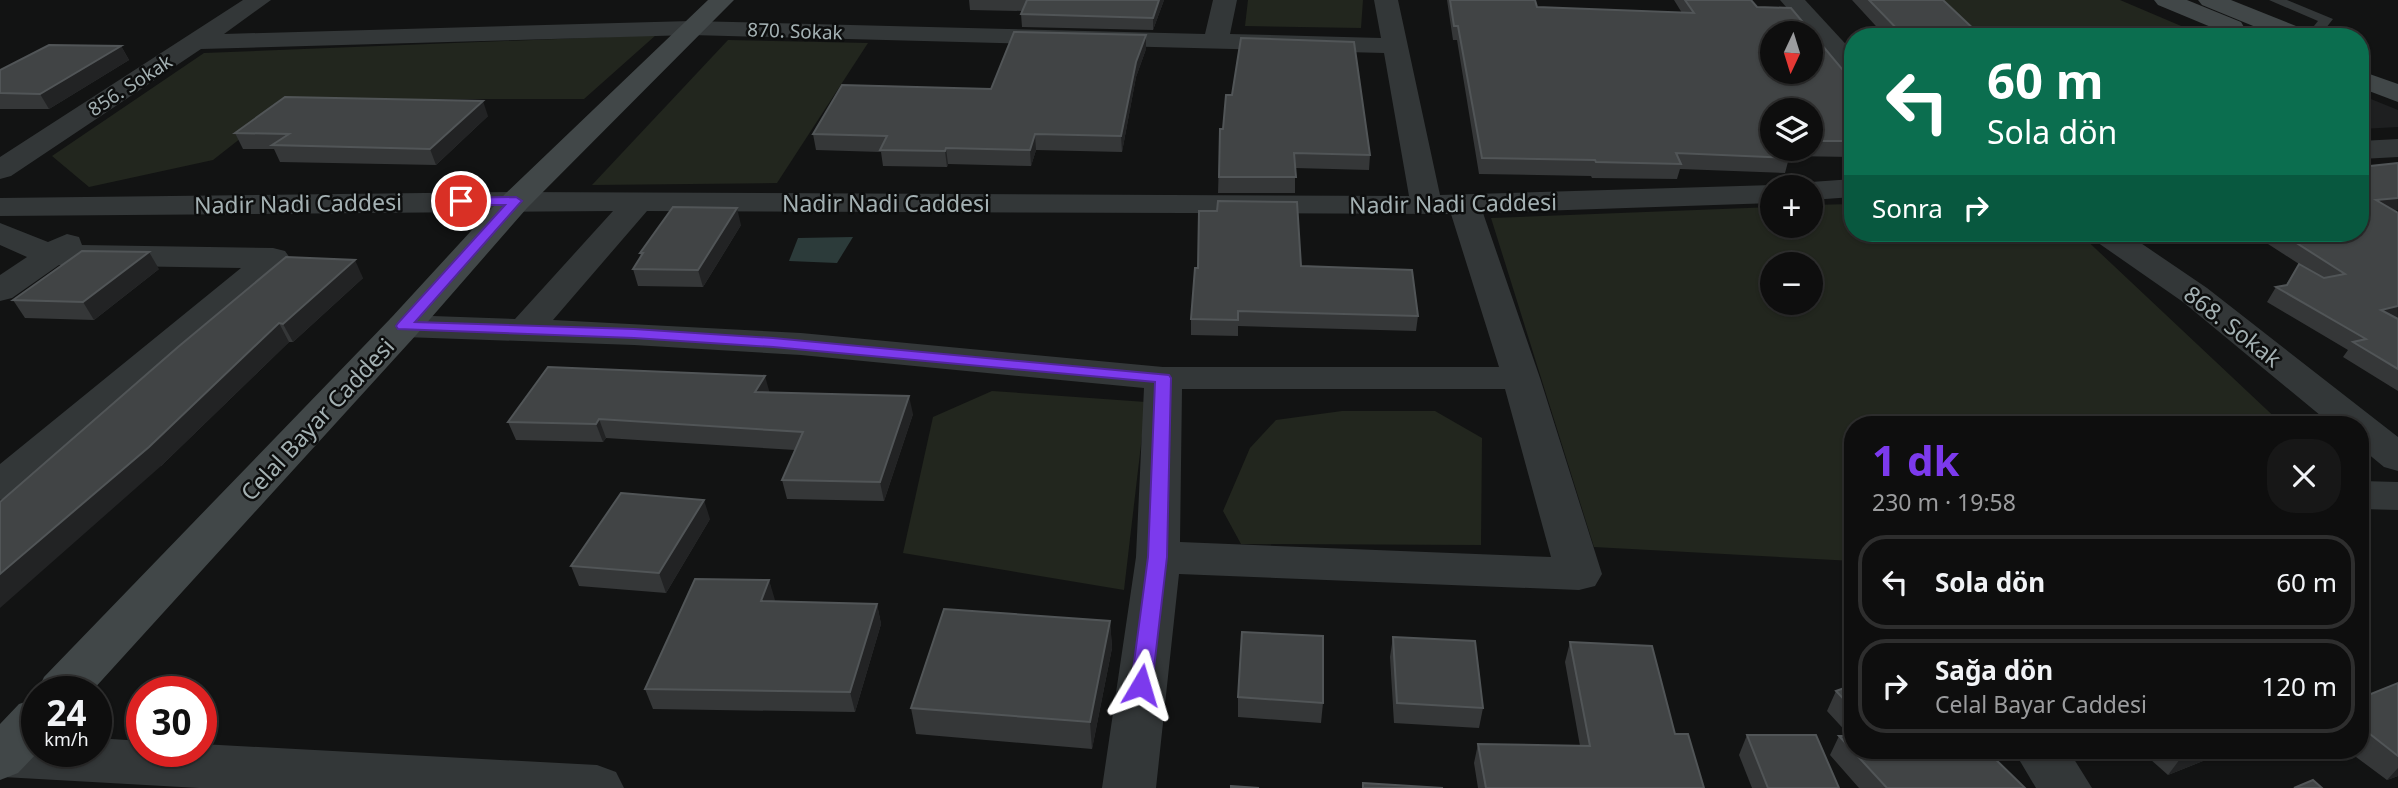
<!DOCTYPE html>
<html lang="tr">
<head>
<meta charset="utf-8">
<style>
	:root { --surface:#0e0e0e; --page:#171717; --text:#f1f3f6; --muted:#9b9c9e; --line:#2e2e2e; --accent:#7c3aed }
	body { margin:0; font-family:"Noto Sans",sans-serif; background:var(--page); color:var(--text); height:100vh; display:flex; flex-direction:column; font-size:26px; white-space:nowrap }
	* { box-sizing:border-box; margin:0 }
	p { font-size:23px; color:var(--muted) }
	.icon { flex:none; width:38px; height:38px; fill:none; stroke:currentColor; stroke-width:2; stroke-linecap:round; stroke-linejoin:round }
	.map { position:relative; flex:1; overflow:hidden }
	.panel { position:absolute; left:1844px; top:416px; width:525px; height:343px; display:flex; flex-direction:column; background:var(--surface); border-radius:28px; box-shadow:0 2px 5px #0004,0 0 0 2px var(--line) }
	.panel>* { flex:none }
	.top-card { position:absolute; left:1844px; top:28px; width:525px; height:214px; border-radius:28px; box-shadow:0 2px 5px #0004,0 0 0 2px var(--line); background:#0b6e4f; color:#fff; overflow:hidden }
	.needle { width:46px; rotate:184deg }
	.tools { position:absolute; left:1760px; top:21px; display:grid; gap:14px }
	.tools a { display:grid; place-items:center; width:63px; height:63px; border-radius:50%; background:var(--surface); box-shadow:0 2px 5px #0004,0 0 0 2px var(--line); font-size:35px }
	.speed { position:absolute; left:21px; top:676px; display:flex; gap:14px; font-size:35px; font-weight:700; text-align:center }
	.speed>* { display:grid; place-content:center; width:91px; height:91px; border-radius:50%; background:var(--surface); box-shadow:0 2px 5px #0004,0 0 0 2px var(--line); line-height:1 }
	.speed small { font-size:18px; font-weight:400 }
	.speed .limit { border:10px solid #d22; background:#fff; color:#111 }
	.pin { position:absolute; display:grid; place-items:center; width:60px; height:60px; color:#fff; margin:-30px; border:4px solid #fff; border-radius:50%; box-shadow:0 2px 7px #0007 }
	.me { position:absolute; width:77px; margin:-38px; rotate:7deg; stroke-linejoin:round; filter:drop-shadow(0 0 5px #0008) }
	.turn { display:flex; align-items:center; gap:24px; height:147px; padding:0 28px; font-size:32px }
	.turn .icon { width:91px; height:91px; stroke-width:2.5 }
	.turn b { display:block; font-size:49px; line-height:60px }
	.then { display:flex; align-items:center; height:66px; padding:0 28px; background:#0003; gap:14px; font-size:26px }
	.round { display:grid; place-items:center; flex:none; width:74px; height:74px; border-radius:28px; background:var(--page) }
	.overview { display:flex; align-items:center; justify-content:space-between; height:119px; padding:0 28px }
	h1 { font-size:42px; font-weight:700; line-height:52px; color:var(--accent) }
	ul { padding:0; list-style:none }
	li { display:flex; align-items:center; gap:21px; height:94px; margin:0 14px 10px; padding:0 14px; border:4px solid var(--line); border-radius:28px }
	li div { flex:1 }
	li b { display:block; font-size:26px }
	li em { font-style:normal }
	.map>svg:first-child { display:block }
	.built { fill:#1e1f20 }
	.green { fill:#22261e; fill-rule:evenodd }
	.water { fill:#2c3b3a }
	.lines { fill:none; stroke-linecap:round; stroke-linejoin:round }
	.lane { fill:#333738; fill-rule:evenodd }
	.street { fill:#333738; fill-rule:evenodd }
	.secondary { fill:#414748; fill-rule:evenodd }
	.wall { fill:#353738; fill-rule:evenodd }
	.shaded-wall { fill:#222324 }
	.building { fill:#414445; stroke:#515557; stroke-width:2; fill-rule:evenodd }
	.route { fill:#7c3aed; stroke:#51269a; stroke-width:2 }
	.labels { text-anchor:middle; dominant-baseline:central; stroke-width:5; stroke-linejoin:round; paint-order:stroke }
	.far-street-label { font-size:19px; fill:#a4b1b3; stroke:#0d0e0e }
	.street-label { font-size:23px; fill:#a4b1b3; stroke:#0d0e0e }
</style>
</head>
<body>
<div class="map">
<svg width="2398" height="788" viewBox="0 0 2398 788">
	<rect width="100%" height="100%" fill="#121313"/>
	<polygon class="built" points="2361,95 2398,110 2398,127 2361,129"/>
	<g class="green">
		<polygon points="1248,0 1363,0 1361,28 1245,26"/>
		<polygon points="1933,0 2120,0 2207,37 1975,37"/>
		<polygon points="656,35 584,99 291,99 213,160 89,187 52,156 204,53"/>
		<polygon points="728,40 868,43 777,183 592,185"/>
		<path d="M1853,204v29l227,1 203,191h-430v136l-259,-14 -103,-329 282,-11v19h38v-21zM1811,264v39h-38v-39z"/>
		<polygon points="992,391 1146,402 1124,590 903,553 933,417"/>
		<polygon points="1342,411 1435,411 1482,438 1481,545 1241,544 1223,511 1250,448 1276,420"/>
	</g>
	<polygon class="water" points="853,237 837,263 789,261 798,238"/>
	<g class="lines">
		<polygon class="lane" points="2269,0 2287,0 2333,19 2319,37 2305,37 2318,21"/>
		<g class="street">
			<path d="M243,0h28l-47,34 467,-13 514,13 8,-34h24l-7,34 151,4 -7,-38h24l42,195 333,-10 10,2h-10v16l-290,10 57,165 62,196 -7,12 -16,4 -400,-16 -23,214h-54l34,-231 8,-169 -343,-33 -167,-10 -230,-8 -13,-3 -5,-8 5,-8 13,-3 111,4 98,-108 -613,5v-18l516,-6 893,4 -25,-143 -693,-18 -490,14 -190,127 -11,3v-22zM647,211l804,3 48,153h-336l-362,-34 -248,-13zM1182,389h323l46,168 -371,-15z"/>
			<polygon points="1780,0 1805,0 1853,52 1853,75 1844,73"/>
			<polygon points="2398,139 2398,157 2361,159 2361,141"/>
			<polygon points="1853,179 1853,197 1811,200 1811,187 1798,187 1811,182"/>
			<polygon points="0,223 48,242 67,234 79,237 82,245 273,248 285,251 290,258 285,265 15,496 0,500 0,464 241,268 59,265 12,298 0,301 0,275 27,257 0,245"/>
			<polygon points="2089,233 2126,233 2207,288 2398,437 2398,471 2384,467 2361,448 2361,425 2332,425 2183,302 2094,240"/>
			<polygon points="2361,481 2398,482 2398,510 2361,509"/>
			<polygon points="3,733 37,735 37,751 96,751 96,738 142,741 142,751 201,751 201,744 597,765 616,772 624,788 199,788 3,777 0,776 0,734"/>
			<polygon points="2014,751 2069,751 2092,788 2036,788"/>
		</g>
		<g class="secondary">
			<polygon points="708,0 734,0 527,208 417,334 92,691 37,691 44,677 391,318 505,194"/>
			<polygon points="2154,0 2187,0 2241,22 2244,27 2241,32 2232,34 2223,32 2158,5"/>
			<polygon points="2198,0 2231,0 2311,32 2314,37 2280,37 2202,5"/>
			<polygon points="2361,71 2398,84 2398,102 2361,88"/>
			<polygon points="37,698 37,751 39,751 18,773 0,780 0,724 19,704"/>
		</g>
	</g>
	<g class="wall">
		<polygon points="969,0 1164,0 1153,30 1022,27 1021,14 1023,11 970,10"/>
		<path d="M1447,0h88l2,7 145,6 -8,-13h77l6,7 96,75v75l-65,-1 1,2 -4,15 -105,-4 -3,10 -85,-1 -1,-2 -112,-2 -22,-134h-4zM1773,110h38v39h-38z"/>
		<polygon points="1852,0 1943,0 1980,35 2051,37 1886,37"/>
		<polygon points="121,46 129,60 49,109 0,109 0,70"/>
		<polygon points="1146,49 1136,77 1122,152 1036,150 1031,166 948,164 947,167 883,166 881,152 816,150 813,134"/>
		<polygon points="488,116 436,165 280,162 274,149 243,149 235,133"/>
		<polygon points="1220,129 1370,155 1369,170 1295,168 1295,193 1218,193"/>
		<polygon points="2395,211 2398,213 2398,391 2343,357 2348,350 2267,302 2276,287 2286,285 2299,264 2251,233 2361,233"/>
		<polygon points="741,225 703,287 638,286 633,269 641,256 640,253"/>
		<polygon points="286,257 363,278 293,342 289,342 161,466 26,481"/>
		<polygon points="1301,266 1418,316 1416,331 1238,326 1238,336 1191,335 1191,319 1198,268"/>
		<polygon points="159,269 94,320 25,318 13,300"/>
		<polygon points="770,393 913,414 884,501 787,499 782,480 795,450 606,438 603,442 516,440 508,422"/>
		<polygon points="710,519 666,593 579,586 571,566"/>
		<polygon points="769,580 774,601 877,604 881,624 855,712 653,709 645,689"/>
		<polygon points="1110,621 1112,648 1092,749 916,734 911,708"/>
		<polygon points="1393,637 1483,708 1479,728 1394,723 1390,657"/>
		<polygon points="1570,642 1675,734 1704,788 1478,788 1474,763 1478,744 1580,746 1565,662"/>
		<polygon points="2398,683 2398,776 2387,780 2348,751 2361,751 2361,698"/>
		<polygon points="1853,685 1853,751 2025,788 1859,788 1830,755 1839,736 1850,736 1827,711 1836,691"/>
		<polygon points="1238,697 1323,703 1321,723 1238,717"/>
		<polygon points="1747,735 1839,788 1752,788 1739,755"/>
		<polygon points="2141,751 2228,751 2168,775"/>
	</g>
	<g class="shaded-wall">
		<polygon points="1159,0 1164,0 1153,30 1153,18"/>
		<polygon points="1146,35 1146,49 1136,77 1122,152 1121,136 1136,62"/>
		<polygon points="121,46 129,60 49,109 40,94"/>
		<polygon points="483,101 488,116 436,165 430,149"/>
		<polygon points="1035,134 1036,150 1031,166 1030,150"/>
		<polygon points="946,148 948,164 947,167 945,151"/>
		<polygon points="2398,198 2398,210 2368,214 2376,200"/>
		<polygon points="737,208 741,225 703,287 698,270"/>
		<polygon points="149,252 159,269 94,320 83,302"/>
		<polygon points="355,260 363,278 293,342 283,324"/>
		<polygon points="2398,306 2398,319 2381,310"/>
		<polygon points="279,323 289,342 161,466 0,608 0,574"/>
		<polygon points="765,376 770,394 755,392"/>
		<polygon points="909,396 913,414 884,501 880,482"/>
		<polygon points="599,419 606,438 603,442 596,424"/>
		<polygon points="704,500 710,519 666,593 659,573"/>
		<polygon points="769,580 775,600 767,620 761,601"/>
		<polygon points="877,604 881,624 855,712 850,692"/>
		<polygon points="1110,621 1112,648 1092,749 1090,722"/>
		<polygon points="2194,751 2228,751 2168,775 2183,755"/>
		<polygon points="2398,768 2398,776 2387,780"/>
	</g>
	<g class="building">
		<polygon points="1027,0 1159,0 1153,18 1021,14"/>
		<path d="M1450,0h85l2,7 157,6 -9,-13h66l6,7 34,1 62,74v59h-42v-31h-38v39h11l5,9 -113,-5 5,11 -85,-2 -1,-2 -113,-2 -24,-132h-4zM1773,33h38v39h-38z"/>
		<polygon points="1869,0 1943,0 1980,35 2040,30 2051,37 1905,37"/>
		<polygon points="1014,32 1146,35 1136,62 1121,136 1035,134 1030,150 946,148 945,151 880,150 887,136 813,134 842,85 991,89"/>
		<polygon points="1241,38 1354,42 1370,155 1294,153 1296,177 1219,177 1220,129 1223,129 1226,95 1232,95"/>
		<polygon points="49,45 121,46 40,94 0,93 0,70"/>
		<polygon points="285,97 483,101 430,149 272,145 289,134 235,133"/>
		<polygon points="2398,163 2398,198 2376,200 2398,213 2398,306 2381,310 2398,319 2398,369 2353,342 2366,339 2276,287 2287,285 2299,264 2324,278 2345,274 2281,233 2361,233 2361,167"/>
		<polygon points="1218,201 1297,202 1301,266 1412,270 1418,316 1238,311 1238,320 1191,319 1195,268 1198,268 1199,211 1217,211"/>
		<polygon points="673,207 737,208 698,270 633,269 643,253 640,253"/>
		<polygon points="82,251 149,252 83,302 13,300"/>
		<polygon points="286,257 355,260 283,324 279,323 149,447 0,574 0,502 178,347"/>
		<polygon points="548,367 765,376 755,392 909,396 880,482 782,480 803,432 599,419 596,424 508,422"/>
		<polygon points="621,493 704,500 659,573 571,566"/>
		<polygon points="695,579 769,580 761,601 877,604 850,692 645,689"/>
		<polygon points="944,609 1110,621 1090,722 911,708"/>
		<polygon points="1242,632 1323,636 1323,703 1238,697"/>
		<polygon points="1393,637 1475,641 1483,708 1397,703"/>
		<polygon points="1570,642 1652,646 1675,734 1688,734 1704,788 1486,788 1478,744 1590,746"/>
		<polygon points="2398,683 2398,756 2361,727 2361,698"/>
		<polygon points="1853,685 1853,709 1836,691"/>
		<polygon points="1747,735 1816,735 1839,788 1768,788"/>
		<polygon points="1839,736 1853,736 1853,751"/>
		<polygon points="1853,751 1987,751 2025,788 1887,788"/>
		<polygon points="2178,751 2194,751 2183,755"/>
		<polygon points="2313,780 2322,788 2294,788"/>
		<polygon points="1363,783 1443,788 1363,788"/>
		<polygon points="1231,786 1259,788 1231,788"/>
	</g>
	<polygon class="route" points="516,197 522,201 520,203 415,322 634,329 773,338 1169,375 1171,378 1167,557 1152,685 1149,691 1141,694 1134,691 1131,685 1148,557 1155,382 773,347 634,338 398,329 396,326 398,323 505,205 461,205 454,201 456,198"/>
	<g class="labels">
		<g class="far-street-label">
			<text transform="translate(795 31) rotate(2)">870. Sokak</text>
			<text transform="translate(130 85) rotate(-33)">856. Sokak</text>
		</g>
		<g class="street-label">
			<text transform="translate(298 203) rotate(-1)">Nadir Nadi Caddesi</text>
			<text x="886" y="203">Nadir Nadi Caddesi</text>
			<text transform="translate(1453 203) rotate(-1)">Nadir Nadi Caddesi</text>
			<text transform="translate(2233 326) rotate(38)">868. Sokak</text>
			<text transform="translate(317 419) rotate(-47)">Celal Bayar Caddesi</text>
		</g>
	</g>
</svg>
<div class="tools">
<a><svg class="needle" viewBox="-14 -14 28 28"><path d="M0-13l5 13h-10z" fill="#e53935"/><path d="M0 13l5-13h-10z" fill="#9b9c9e"/></svg></a>
<a><svg class="icon" aria-label="layers" viewBox="0 0 24 24"><path d="M12 4l9 5-9 5-9-5zM3 14l9 5 9-5"/></svg></a>
<a>+</a>
<a>−</a>
</div>
<div class="speed"><div>24<small>km/h</small></div><div class="limit">30</div></div>
<div class="pin" style="left:461px;top:201px;background:#d93025"><svg class="icon" aria-label="arrive" viewBox="0 0 24 24"><path d="M6 21V4h12l-3 4 3 4H6"/></svg></div>
<svg class="me" style="left:1141px;top:685px" viewBox="-20 -20 40 40"><path d="M0-17L14 15 0 8-14 15z" fill="#7c3aed" stroke="#fff" stroke-width="4"/></svg>
<div class="top-card">
<div class="turn"><svg class="icon" aria-label="left" viewBox="0 0 24 24"><path d="M17 20v-9H6M10 6l-5 5 5 5"/></svg><div><b>60 m</b>Sola dön</div></div>
<div class="then">Sonra<svg class="icon" aria-label="right" viewBox="0 0 24 24"><path d="M7 20v-9h11M14 6l5 5-5 5"/></svg></div>
</div>
<section class="panel">
<div class="overview"><div><h1>1 dk</h1><p>230 m · 19:58</p></div><a class="round"><svg class="icon" aria-label="close" viewBox="0 0 24 24"><path d="M6 6l12 12M18 6L6 18"/></svg></a></div>
<ul>
<li><svg class="icon" aria-label="left" viewBox="0 0 24 24"><path d="M17 20v-9H6M10 6l-5 5 5 5"/></svg><div><b>Sola dön</b></div><em>60 m</em></li>
<li><svg class="icon" aria-label="right" viewBox="0 0 24 24"><path d="M7 20v-9h11M14 6l5 5-5 5"/></svg><div><b>Sağa dön</b><p>Celal Bayar Caddesi</p></div><em>120 m</em></li>
</ul>
</section>
</div>
</body>
</html>
